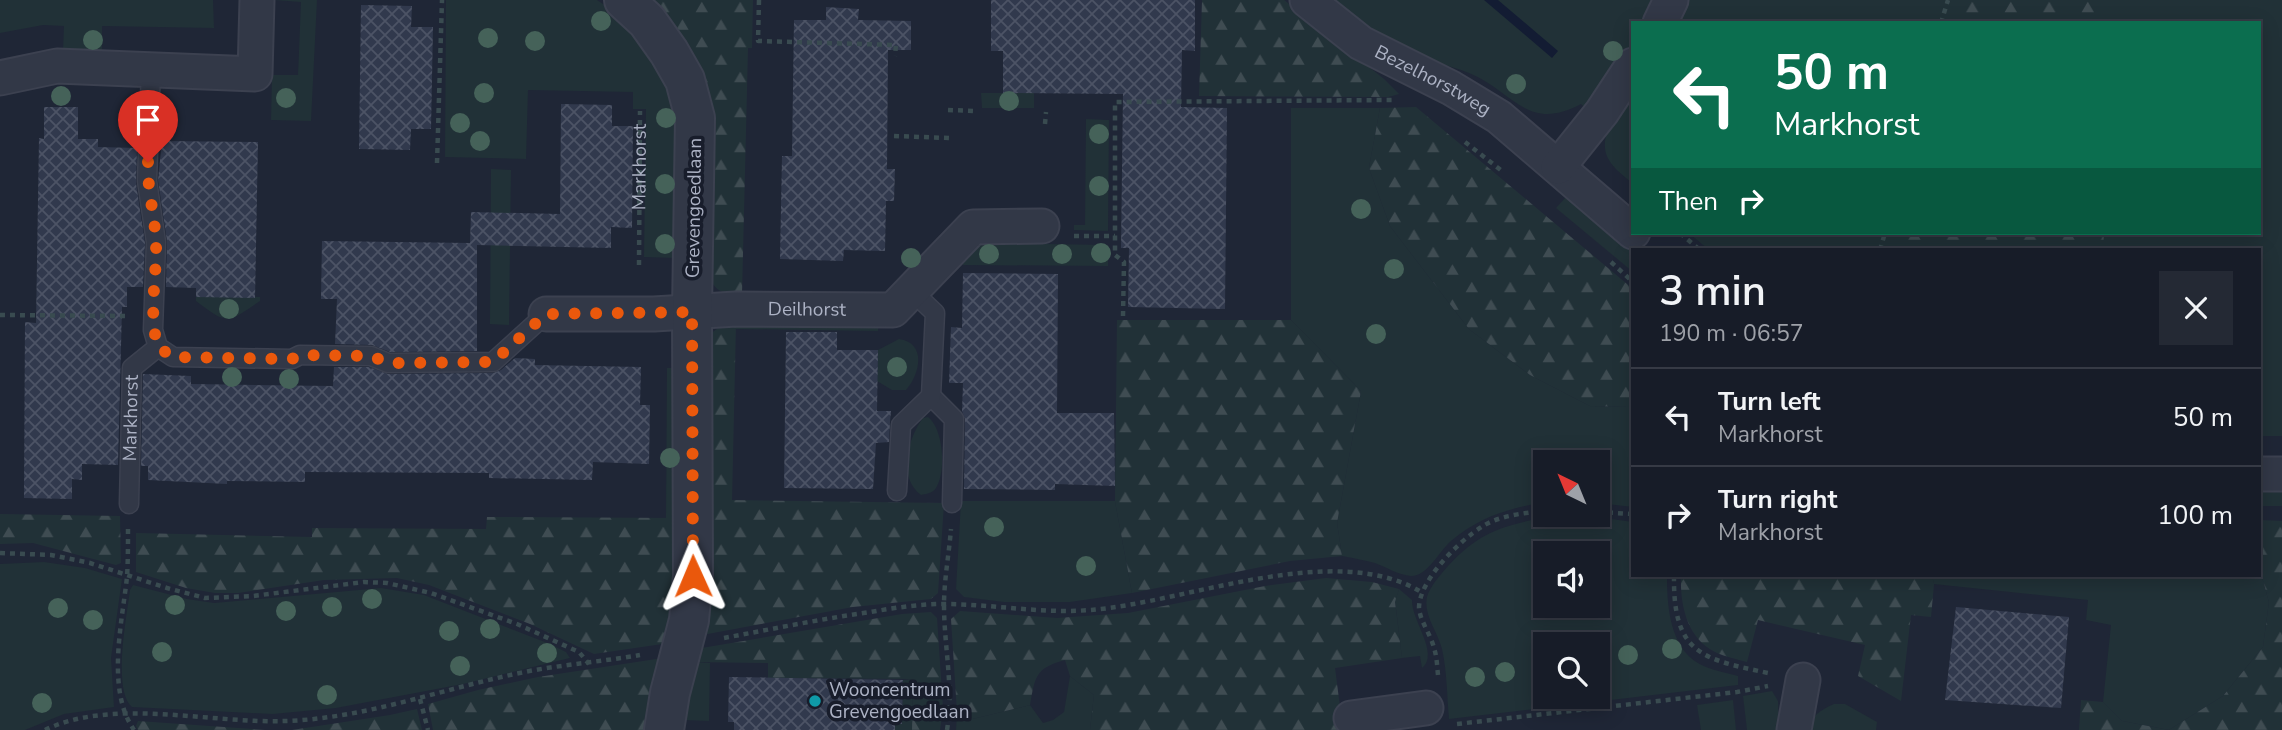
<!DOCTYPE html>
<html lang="en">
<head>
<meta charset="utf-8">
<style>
	:root { --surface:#171c28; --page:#242934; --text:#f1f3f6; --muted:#9ea1a8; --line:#363a45 }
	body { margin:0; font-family:"Nunito Sans",sans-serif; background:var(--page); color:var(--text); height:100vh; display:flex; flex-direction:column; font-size:26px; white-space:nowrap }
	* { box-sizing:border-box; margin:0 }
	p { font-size:23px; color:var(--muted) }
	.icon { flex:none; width:38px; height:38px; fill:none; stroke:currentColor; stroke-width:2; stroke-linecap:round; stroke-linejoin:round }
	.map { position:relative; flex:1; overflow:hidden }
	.drawer { position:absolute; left:1631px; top:248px; width:630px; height:329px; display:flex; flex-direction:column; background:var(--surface); border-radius:0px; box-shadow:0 4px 18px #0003,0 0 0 2px var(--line) }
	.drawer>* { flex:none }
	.hud { position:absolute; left:1631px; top:21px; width:630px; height:214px; border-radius:0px; box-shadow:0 4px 18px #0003,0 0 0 2px var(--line); background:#0b6e4f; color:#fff; overflow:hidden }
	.needle { width:46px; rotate:317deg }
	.tools { position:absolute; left:1533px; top:450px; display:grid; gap:14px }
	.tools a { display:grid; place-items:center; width:77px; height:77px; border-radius:0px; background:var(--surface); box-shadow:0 4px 18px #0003,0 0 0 2px var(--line); font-size:35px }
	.pin { position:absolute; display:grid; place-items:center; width:60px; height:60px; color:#fff; margin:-72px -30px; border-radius:50% 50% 50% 0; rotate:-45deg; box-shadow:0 0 7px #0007 }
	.pin .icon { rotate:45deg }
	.me { position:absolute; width:77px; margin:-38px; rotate:359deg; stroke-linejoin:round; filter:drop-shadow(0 0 5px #0008) }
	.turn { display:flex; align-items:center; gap:24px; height:147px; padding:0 28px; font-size:32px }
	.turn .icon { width:91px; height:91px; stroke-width:2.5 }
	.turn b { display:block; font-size:49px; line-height:60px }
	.then { display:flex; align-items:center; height:66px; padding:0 28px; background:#0003; gap:14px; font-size:26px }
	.round { display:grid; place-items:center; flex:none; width:74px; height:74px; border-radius:0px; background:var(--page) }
	.head { display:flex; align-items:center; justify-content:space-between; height:119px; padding:0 28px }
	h1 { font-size:42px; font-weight:600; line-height:52px }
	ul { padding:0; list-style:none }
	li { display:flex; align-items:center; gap:21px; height:98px; padding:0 28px; border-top:2px solid var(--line) }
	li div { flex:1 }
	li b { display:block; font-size:26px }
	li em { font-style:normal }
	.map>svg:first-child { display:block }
	.grass { fill:#213137; fill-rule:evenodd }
	.forest { fill:url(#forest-firs) }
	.water { fill:#131c33 }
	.building { fill:url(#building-cross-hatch) }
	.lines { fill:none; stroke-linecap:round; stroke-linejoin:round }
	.service-casing { stroke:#3c4150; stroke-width:21 }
	.minor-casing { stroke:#3c4150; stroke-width:37 }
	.tertiary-casing { stroke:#3c4150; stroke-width:42 }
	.path { stroke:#394b50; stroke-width:4.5; stroke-dasharray:5 5; stroke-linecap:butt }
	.service { stroke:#323847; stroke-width:18 }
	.minor { stroke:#323847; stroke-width:33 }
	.tertiary { stroke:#323847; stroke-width:38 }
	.tree { fill:#456259 }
	.route { stroke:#ea580c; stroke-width:12; stroke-dasharray:0 21.6 }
	.culture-dot { fill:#0f9aa8; stroke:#181d2b; stroke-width:2.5 }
	.labels { text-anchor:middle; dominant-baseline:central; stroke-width:7; stroke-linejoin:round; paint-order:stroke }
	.street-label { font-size:19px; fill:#acb2c4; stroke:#181d2b }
	.poi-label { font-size:19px; fill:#acb2c4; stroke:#181d2b; text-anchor:start }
</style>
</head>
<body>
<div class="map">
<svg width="2282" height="730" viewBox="0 0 2282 730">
	<defs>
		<pattern id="forest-firs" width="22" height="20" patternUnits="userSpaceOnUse" patternTransform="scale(1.75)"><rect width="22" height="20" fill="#213137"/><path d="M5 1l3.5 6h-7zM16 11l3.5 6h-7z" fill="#3f4c52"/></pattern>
		<pattern id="building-cross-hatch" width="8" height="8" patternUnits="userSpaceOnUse" patternTransform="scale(1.75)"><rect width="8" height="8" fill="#31394d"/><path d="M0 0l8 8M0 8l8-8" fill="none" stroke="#4c5365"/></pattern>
	</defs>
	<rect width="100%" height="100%" fill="#1f2636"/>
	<g class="grass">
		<polygon points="0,0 213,0 214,28 102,26 102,51 63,50 64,26 43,25 0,33"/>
		<polygon points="274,0 317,0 311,121 271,120 272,75 298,75 301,2"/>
		<polygon points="446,0 597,0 618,14 636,33 672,97 678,132 676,258 644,257 646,109 633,109 633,92 528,90 526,159 445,157"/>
		<path d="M1332,0h950v436h-23v-186h-550l-20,-17h570v-210h-626v161c-20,-17 -35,-27 -25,-55l-27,-25c-54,29 -68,-13 -112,-31 -24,-10 -54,-13 -77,-26 -19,-10 -43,-33 -60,-47z"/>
		<polygon points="981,93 1034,93 1034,108 982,108"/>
		<path d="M1291,108h89l-11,60 21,58 79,103 61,46 60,31 43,1v100l-35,-4v-41h-53v40c-38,7 -64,14 -94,39 -12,10 -23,35 -40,35 -13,-1 -25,-9 -36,-13 -11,-3 -22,-5 -33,-7l-5,-33 24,-132 -70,-71z"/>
		<polygon points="1086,119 1109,120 1108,231 1074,230 1074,225 1085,225"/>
		<polygon points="491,169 511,170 509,325 490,324"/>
		<polygon points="1567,196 1633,253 1633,272 1556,208"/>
		<polygon points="982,243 1108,245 1108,266 963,265 963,261"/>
		<path d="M196,297h64v4c-34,23 -32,24 -64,0z"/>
		<polygon points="736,323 878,326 878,331 736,329"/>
		<path d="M899,339c28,4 21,35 7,51h-14l-15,-9 1,-31z"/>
		<polygon points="667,368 677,368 676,518 666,518"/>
		<path d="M928,417c15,11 19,54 8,71 -3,5 -10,6 -15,7 -24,-18 -13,-57 2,-77z"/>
		<rect x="2259" y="489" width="23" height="17"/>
		<polygon points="961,501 1115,501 1132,593 1070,602 1004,602 964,597 956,589"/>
		<path d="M1553,516l51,2 29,4v54h34c0,32 3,77 39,91 10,4 22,6 32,9v9l-289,34c-2,-22 -2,-48 -7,-70 -4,-17 -19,-34 -15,-52 3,-11 14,-23 21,-31 34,-37 58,-41 105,-50zM1545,553h53v53h-53zM1545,644h53v52h-53z"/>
		<polygon points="44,562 85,568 122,579 111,658 114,707 64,714 25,730 0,730 0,564"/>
		<polygon points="2259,566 2269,602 2263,647 2223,696 2169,730 2122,721 2103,702 2111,625 2086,620 2088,600 1934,584 1932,576 2259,576"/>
		<path d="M133,585l54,14 27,4 167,-15 43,7 126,49 16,8 4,6 -107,26 -127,24 -63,6 -141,-7c-20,-17 -5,-92 -2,-117z"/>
		<path d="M1399,589l13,11c-1,20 28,54 10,68l-2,-12 -18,2 -7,-57z"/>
		<polygon points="693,662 710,663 709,721 683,720"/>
		<polygon points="1070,676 1094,695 1090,730 956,730 957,712 968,720 1030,705 1043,723 1053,720 1064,712"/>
		<polygon points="913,679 912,730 895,730 895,724 902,724 903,680"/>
		<polygon points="1772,691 1778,701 1779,730 1747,730 1743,696"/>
		<polygon points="1733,700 1736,730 1701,730 1697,705"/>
		<path d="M1834,704h11l32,18 -1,8h-70c6,-14 14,-20 28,-26z"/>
	</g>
	<g class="forest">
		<path d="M652,0h101l-1,48h-4l-6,246c-16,0 -24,0 -32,-15l3,-165c-9,-45 -32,-79 -61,-114z"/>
		<polygon points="1202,0 1284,0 1384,79 1399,94 1388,97 1199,96"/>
		<polygon points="1965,0 2110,0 2109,23 1959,23"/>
		<polygon points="1416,107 1633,289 1633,407 1590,406 1530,375 1469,329 1390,226 1369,168 1380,108"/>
		<polygon points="1903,233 2104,233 2103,250 1897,250"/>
		<polygon points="1117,320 1291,320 1361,391 1337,523 1342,556 1290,561 1132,593 1115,501"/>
		<polygon points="736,323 732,500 944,503 938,593 931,599 853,607 702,635 710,334 724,324"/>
		<polygon points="0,514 120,516 121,563 116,565 33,543 0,544"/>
		<polygon points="487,517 676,518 675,607 669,643 594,654 530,624 429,585 397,578 324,580 238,593 215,593 186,588 136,572 136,533 312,537 312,528 486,529"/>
		<polygon points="2259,520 2282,521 2282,730 2079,730 2081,700 2103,702 2122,721 2169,730 2223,696 2263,647 2269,602 2259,566"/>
		<path d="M1681,576h251l2,8 -3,33 -20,-2 -10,86 -43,-25 7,-31 -107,-25 -11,42c-10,-3 -22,-5 -32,-10 -28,-14 -35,-47 -34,-76z"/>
		<path d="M1326,578l46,4 27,7 -4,13 7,56 -67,10 8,62h-253l4,-35 -24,-19 -5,-16c-30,8 -30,17 -35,45l-62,15 -11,-8 -6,-93 9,-8 97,7 71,-5 137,-27z"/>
		<polygon points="931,612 937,618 943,708 940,730 912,730 913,679 768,678 768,663 693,662 696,649 902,614"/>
		<polygon points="663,658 647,730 433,730 428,704 478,690 538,677"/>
		<polygon points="417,709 422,730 292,730 390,715"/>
		<polygon points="138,721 265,730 138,730 136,726"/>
	</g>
	<polygon class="water" points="1484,0 1498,0 1558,51 1552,58"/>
	<g class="building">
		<polygon points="991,0 1195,0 1195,51 1182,50 1181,107 1227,108 1225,309 1128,307 1129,248 1121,248 1123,94 1003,93 1003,51 991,51"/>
		<polygon points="361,5 412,6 411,27 433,27 431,129 411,129 410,150 359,149"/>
		<polygon points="826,7 859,9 858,20 911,21 911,50 888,50 887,169 895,169 894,201 886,201 885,251 844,250 843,261 780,259 782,156 792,156 794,20 826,20"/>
		<polygon points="561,104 612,105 612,126 633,126 632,228 611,227 611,248 477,245 477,351 390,352 372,345 335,344 337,299 321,299 322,241 470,243 471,212 560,214"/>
		<polygon points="44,107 78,107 78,139 98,139 98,147 137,148 136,183 145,243 143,287 127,287 127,307 122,307 118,465 82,464 82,480 72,479 72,499 24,498 25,322 36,323 39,138 44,139"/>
		<polygon points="162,141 258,142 255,298 196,297 196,288 166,287 167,241 158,180"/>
		<polygon points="963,273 1058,274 1057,413 1114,413 1115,486 1055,484 1055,490 964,489 965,419 962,411 963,383 949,383 951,327 962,328"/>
		<polygon points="786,332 837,332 837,350 878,350 877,411 891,411 890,422 889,442 876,443 873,489 784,488"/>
		<polygon points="515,358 535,359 535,365 641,367 640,405 650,405 649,464 593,462 592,480 489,478 489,473 305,472 305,482 227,481 227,484 148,480 148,466 141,466 143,374 191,376 191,384 333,386 334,367 369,367 388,374 493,373 501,370"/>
		<polygon points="1956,607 2069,617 2061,708 1945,700"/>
		<polygon points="729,677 903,680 902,724 895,724 895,730 734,730 734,722 728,722"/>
	</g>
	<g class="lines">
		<g class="service-casing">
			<g id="service">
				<polyline points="151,69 147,181 156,242 153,330 158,347 173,357 292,359 300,355 371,356 388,363 493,362 546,314"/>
				<polyline points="931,396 954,419 952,503"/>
				<polyline points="897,491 901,425 931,396 935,313 912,291"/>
				<path id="s2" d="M129,504l3,-136 26,-21"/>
			</g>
		</g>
		<g class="minor-casing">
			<g id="minor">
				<path id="s3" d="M1307,0l54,43 90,45 48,29 134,115"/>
				<polyline points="1660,23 1671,0"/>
				<polyline points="0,78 57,66 255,74 257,0"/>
				<polyline points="1558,167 1602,112 1633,65"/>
				<path id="s4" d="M546,314h108l82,-5 157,1 80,-83 69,-1"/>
				<polyline points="2259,474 2282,474"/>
				<polyline points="1351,718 1426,708"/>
				<polyline points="1794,730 1803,680"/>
			</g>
		</g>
		<g class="tertiary-casing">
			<polyline id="tertiary" points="624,0 647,21 669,52 685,80 695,118 692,312 693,576 689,620 670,693 664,730"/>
		</g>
		<g class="path">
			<polyline points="759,0 758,41 896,45 895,56"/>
			<polyline points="1941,23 1948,0"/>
			<polyline points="948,110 976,111"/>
			<polyline points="1045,124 1046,112"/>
			<polyline points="894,136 949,138"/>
			<polyline points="1465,142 1502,171"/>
			<polyline points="437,163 442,0"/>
			<polyline points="1680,233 1700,250"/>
			<polyline points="1074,236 1115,236"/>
			<polyline points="1880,250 1885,233"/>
			<polyline points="1611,262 1633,282"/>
			<path id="s1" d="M639,265l1,-154"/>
			<polyline points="0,315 128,316"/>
			<polyline points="1123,316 1124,262 1115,255 1115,102 1393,100"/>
			<polyline points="1598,512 1633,514"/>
			<path d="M128,529c0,16 0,32 -1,48 -5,46 -21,113 7,153"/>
			<polyline points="0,553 51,555 90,563 167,588 205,598 253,596 364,582 387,583 431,593 517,624 579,652 589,664"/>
			<path d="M1674,576c-1,78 28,83 94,97"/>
			<path d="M724,638c48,-9 97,-19 146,-26 24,-4 49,-8 73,-8 50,0 98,10 148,6 97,-8 245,-71 332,-17"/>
			<path d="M1438,675c-1,-9 -1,-18 -4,-27 -3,-13 -14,-27 -15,-40 0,-28 41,-68 64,-82 18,-11 42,-13 62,-15"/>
			<polyline points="420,699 428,730"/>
			<polyline points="1457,724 1737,692 1768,686"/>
			<path d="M45,730c68,-33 166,-6 241,-9 85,-3 166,-36 249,-51 35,-6 70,-9 105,-15"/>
			<path d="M947,730c7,-42 -3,-83 -3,-125 0,-25 5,-51 7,-76"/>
		</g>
		<use href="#service" class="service"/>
		<use href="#minor" class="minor"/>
		<use href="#tertiary" class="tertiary"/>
	</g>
	<g class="tree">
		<circle cx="601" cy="21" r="10"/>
		<circle cx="488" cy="38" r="10"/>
		<circle cx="93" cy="40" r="10"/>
		<circle cx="535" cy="41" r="10"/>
		<circle cx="1613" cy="51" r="10"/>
		<circle cx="1516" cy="84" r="10"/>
		<circle cx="484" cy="93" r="10"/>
		<circle cx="61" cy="96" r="10"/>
		<circle cx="286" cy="98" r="10"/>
		<circle cx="1009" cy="101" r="10"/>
		<circle cx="666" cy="118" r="10"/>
		<circle cx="460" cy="123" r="10"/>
		<circle cx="1099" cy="134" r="10"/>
		<circle cx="480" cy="141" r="10"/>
		<circle cx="665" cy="184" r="10"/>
		<circle cx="1099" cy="186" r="10"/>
		<circle cx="1361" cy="209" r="10"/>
		<circle cx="665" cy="244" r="10"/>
		<circle cx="1101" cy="253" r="10"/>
		<circle cx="989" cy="254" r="10"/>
		<circle cx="1062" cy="254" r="10"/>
		<circle cx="911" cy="258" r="10"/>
		<circle cx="1394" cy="269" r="10"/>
		<circle cx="229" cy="309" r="10"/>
		<circle cx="1376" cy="334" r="10"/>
		<circle cx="897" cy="367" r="10"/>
		<circle cx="232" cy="377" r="10"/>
		<circle cx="289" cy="379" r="10"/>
		<circle cx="670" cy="458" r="10"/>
		<circle cx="994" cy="527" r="10"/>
		<circle cx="1086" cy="566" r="10"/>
		<circle cx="372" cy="599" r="10"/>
		<circle cx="175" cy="605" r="10"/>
		<circle cx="332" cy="607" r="10"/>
		<circle cx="58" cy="608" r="10"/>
		<circle cx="286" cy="611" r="10"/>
		<circle cx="93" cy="620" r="10"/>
		<circle cx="490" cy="629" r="10"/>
		<circle cx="449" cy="631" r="10"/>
		<circle cx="1672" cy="649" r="10"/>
		<circle cx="162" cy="652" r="10"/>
		<circle cx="547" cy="653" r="10"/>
		<circle cx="1628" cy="655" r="10"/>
		<circle cx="460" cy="666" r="10"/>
		<circle cx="1505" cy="672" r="10"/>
		<circle cx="1475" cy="677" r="10"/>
		<circle cx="327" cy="695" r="10"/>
		<circle cx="42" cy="703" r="10"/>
	</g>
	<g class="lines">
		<path class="route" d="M148,162c-1,28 7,54 8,81 1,35 -8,71 2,104l15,10 119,2 8,-4 71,1 17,7 105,-1 53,-48 146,-2 1,264"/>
	</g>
	<circle class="culture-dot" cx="815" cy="701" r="7"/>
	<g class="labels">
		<g class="street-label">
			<text stroke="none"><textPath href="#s3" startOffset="150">Bezelhorstweg</textPath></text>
			<text stroke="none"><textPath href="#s1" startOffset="98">Markhorst</textPath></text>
			<text transform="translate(694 208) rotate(-89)">Grevengoedlaan</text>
			<text stroke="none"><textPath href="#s4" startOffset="261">Deilhorst</textPath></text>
			<text stroke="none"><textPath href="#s2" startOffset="86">Markhorst</textPath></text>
		</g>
		<g class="poi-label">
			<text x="829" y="690">Wooncentrum<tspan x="829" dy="22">Grevengoedlaan</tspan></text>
		</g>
	</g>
</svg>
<div class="tools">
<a><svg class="needle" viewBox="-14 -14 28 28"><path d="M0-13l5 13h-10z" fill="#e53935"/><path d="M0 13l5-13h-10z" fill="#9ea1a8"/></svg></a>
<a><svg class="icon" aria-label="sound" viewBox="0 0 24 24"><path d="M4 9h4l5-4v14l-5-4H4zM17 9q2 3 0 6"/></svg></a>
<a><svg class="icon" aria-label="search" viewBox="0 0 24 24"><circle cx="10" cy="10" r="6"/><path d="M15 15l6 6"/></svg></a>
</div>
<div class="pin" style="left:148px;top:162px;background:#d93025"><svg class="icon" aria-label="arrive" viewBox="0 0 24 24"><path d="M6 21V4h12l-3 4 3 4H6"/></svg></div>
<svg class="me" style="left:693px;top:576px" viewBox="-20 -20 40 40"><path d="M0-17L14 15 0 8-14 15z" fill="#ea580c" stroke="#fff" stroke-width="4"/></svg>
<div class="hud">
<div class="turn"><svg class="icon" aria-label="left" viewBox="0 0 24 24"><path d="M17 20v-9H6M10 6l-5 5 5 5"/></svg><div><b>50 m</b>Markhorst</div></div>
<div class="then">Then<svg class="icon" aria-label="right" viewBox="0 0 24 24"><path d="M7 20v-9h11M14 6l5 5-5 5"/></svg></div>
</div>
<section class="drawer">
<div class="head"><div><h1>3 min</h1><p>190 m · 06:57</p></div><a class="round"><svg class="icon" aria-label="close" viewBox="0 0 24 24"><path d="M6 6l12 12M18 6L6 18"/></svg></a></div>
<ul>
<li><svg class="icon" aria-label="left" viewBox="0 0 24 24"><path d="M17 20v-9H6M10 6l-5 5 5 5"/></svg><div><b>Turn left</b><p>Markhorst</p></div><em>50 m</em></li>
<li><svg class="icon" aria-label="right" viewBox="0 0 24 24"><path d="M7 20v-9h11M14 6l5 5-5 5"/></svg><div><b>Turn right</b><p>Markhorst</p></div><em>100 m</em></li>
</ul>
</section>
</div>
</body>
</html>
